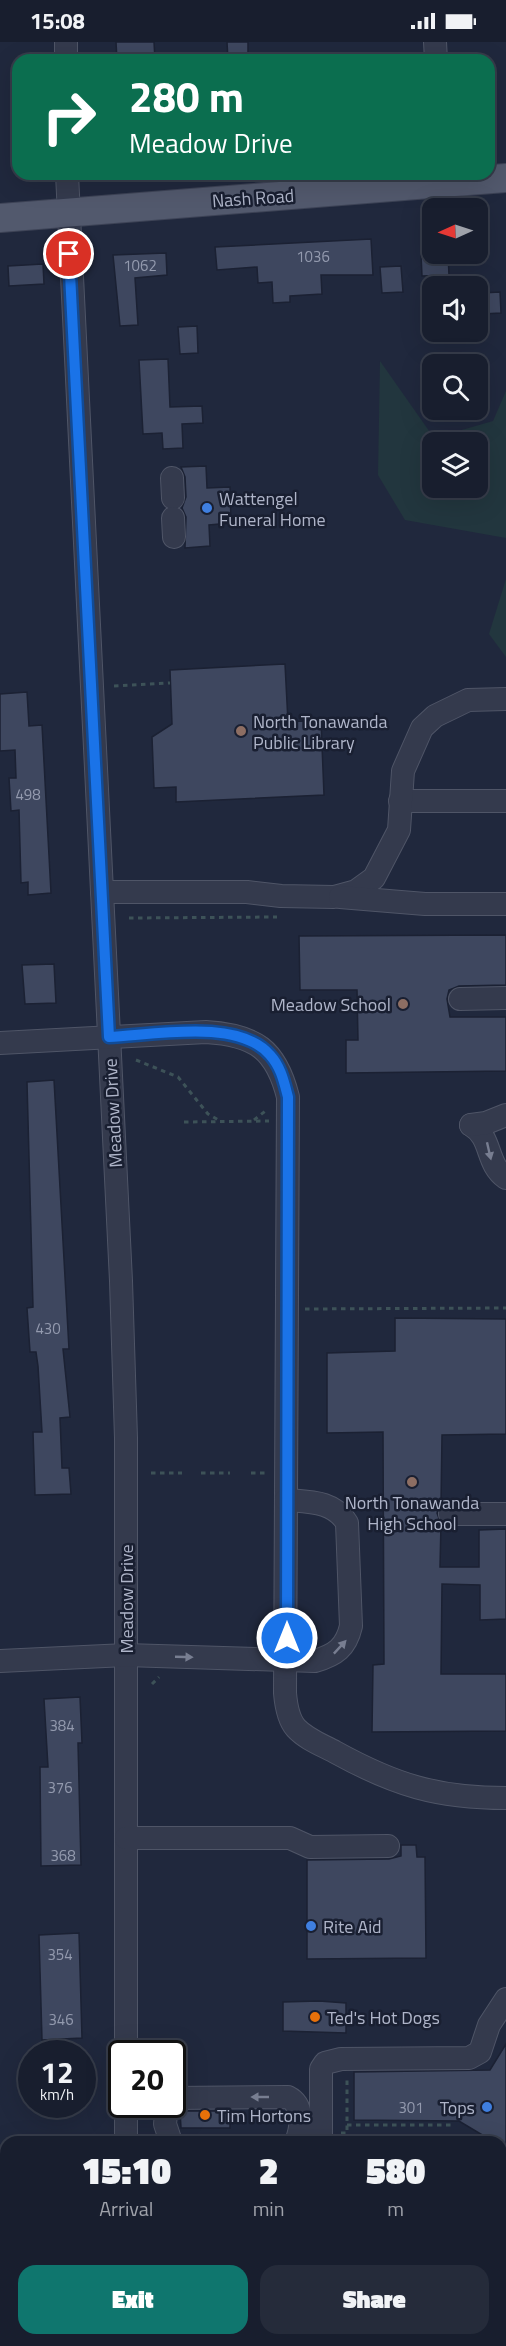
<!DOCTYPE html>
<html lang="en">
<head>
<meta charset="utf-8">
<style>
	:root { --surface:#181e2e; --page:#252b3a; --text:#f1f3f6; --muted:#9fa2aa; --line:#363c4a; --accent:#0f766e }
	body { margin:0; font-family:"Titillium Web",sans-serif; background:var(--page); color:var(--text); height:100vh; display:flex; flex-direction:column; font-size:22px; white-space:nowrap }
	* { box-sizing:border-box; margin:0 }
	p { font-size:20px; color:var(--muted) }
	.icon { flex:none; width:33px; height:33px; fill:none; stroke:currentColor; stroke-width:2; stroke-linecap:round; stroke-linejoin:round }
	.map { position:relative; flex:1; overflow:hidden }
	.details { position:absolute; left:0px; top:2094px; width:507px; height:210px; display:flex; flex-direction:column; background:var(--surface); border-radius:18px 18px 0 0; box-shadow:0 6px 24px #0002,0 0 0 2px var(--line) }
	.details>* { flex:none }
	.guide { position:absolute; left:12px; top:12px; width:483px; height:126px; border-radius:18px; box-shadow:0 6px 24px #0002,0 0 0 2px var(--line); background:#0b6e4f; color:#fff; overflow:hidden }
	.needle { width:39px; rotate:267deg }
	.tools { position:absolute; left:422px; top:156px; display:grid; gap:12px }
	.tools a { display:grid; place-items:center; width:66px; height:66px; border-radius:12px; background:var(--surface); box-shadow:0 6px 24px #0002,0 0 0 2px var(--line); font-size:30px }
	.speed { position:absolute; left:18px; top:1998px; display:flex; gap:12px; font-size:30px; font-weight:700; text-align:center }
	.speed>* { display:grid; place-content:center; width:78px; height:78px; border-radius:50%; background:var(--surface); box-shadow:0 6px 24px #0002,0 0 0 2px var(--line); line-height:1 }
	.speed small { font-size:15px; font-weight:400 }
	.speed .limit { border:3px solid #111; border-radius:9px; background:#fff; color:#111 }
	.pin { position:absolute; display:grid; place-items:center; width:51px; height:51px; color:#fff; margin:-26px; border:3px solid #fff; border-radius:50%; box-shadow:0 2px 6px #0007 }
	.me { position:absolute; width:66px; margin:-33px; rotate:0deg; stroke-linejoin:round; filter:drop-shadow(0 0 4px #0008) }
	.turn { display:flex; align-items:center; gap:21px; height:126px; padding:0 18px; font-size:27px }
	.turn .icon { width:78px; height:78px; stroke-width:2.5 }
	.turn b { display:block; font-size:42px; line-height:51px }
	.eta { display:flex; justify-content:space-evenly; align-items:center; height:102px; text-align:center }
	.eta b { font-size:36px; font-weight:800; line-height:42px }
	.action { display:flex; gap:12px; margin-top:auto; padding:12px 18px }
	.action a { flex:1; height:69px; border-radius:18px; background:var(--accent); color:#fff; font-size:24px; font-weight:800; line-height:69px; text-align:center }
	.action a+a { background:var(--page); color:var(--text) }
	.status { display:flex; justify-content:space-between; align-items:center; height:42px; padding:0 30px; background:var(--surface); direction:ltr }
	.status svg { height:16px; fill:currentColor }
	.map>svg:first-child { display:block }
	.green { fill:#22363e; fill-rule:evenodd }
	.building { fill:#3e475f; stroke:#1b2133; stroke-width:1.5 }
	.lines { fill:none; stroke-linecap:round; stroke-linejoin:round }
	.minor-casing { stroke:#4f5567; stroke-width:24 }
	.major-casing { stroke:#3d4356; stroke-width:30 }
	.path { stroke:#3d5258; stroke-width:3; stroke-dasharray:4.5 4.5; stroke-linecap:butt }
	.minor { stroke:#343a4d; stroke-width:22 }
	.major { stroke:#52596d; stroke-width:28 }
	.oneway { fill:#787e91 }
	.route-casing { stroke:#114b97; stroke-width:15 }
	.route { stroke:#1a73e8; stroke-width:10 }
	.shop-dot { fill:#3f7fe0; stroke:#191f31; stroke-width:2 }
	.education-dot { fill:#8d6e63; stroke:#191f31; stroke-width:2 }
	.food-dot { fill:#e8710a; stroke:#191f31; stroke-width:2 }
	.labels { text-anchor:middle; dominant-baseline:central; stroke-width:5; stroke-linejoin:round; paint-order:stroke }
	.number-label { font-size:15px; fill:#939aae }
	.street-label { font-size:18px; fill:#afb5c9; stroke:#191f31 }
	.poi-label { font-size:18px; fill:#afb5c9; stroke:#191f31; text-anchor:start }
</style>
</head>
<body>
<div class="status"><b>15:08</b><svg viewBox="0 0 49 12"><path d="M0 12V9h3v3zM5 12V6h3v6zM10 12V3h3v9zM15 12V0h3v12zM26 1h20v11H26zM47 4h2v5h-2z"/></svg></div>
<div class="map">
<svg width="506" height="2304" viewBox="0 0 506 2304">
	<rect width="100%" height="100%" fill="#20283d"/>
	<g class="green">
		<path d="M380,319l54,77 59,-17 13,-30v147l-101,-18 -27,-45zM432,400h45v46h-45z"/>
		<polygon points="506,537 506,615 489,592"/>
	</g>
	<g class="building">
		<polygon points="116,0 154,0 155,18 117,18"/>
		<polygon points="227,0 248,0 248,18 228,18"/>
		<polygon points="371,197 373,233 321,233 322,252 290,254 290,260 273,261 272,240 258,241 257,225 217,228 215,205"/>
		<polygon points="166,211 167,233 135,236 138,283 120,284 113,213"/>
		<polygon points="421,212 448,212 449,233 422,234"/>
		<polygon points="43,222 44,242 9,244 8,224"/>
		<polygon points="401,224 403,250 382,251 380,225"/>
		<polygon points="500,250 501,271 482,272 481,251"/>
		<polygon points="197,284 198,311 180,312 178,285"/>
		<polygon points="168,317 170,365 202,364 203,381 182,382 183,406 163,407 162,391 143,392 139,318"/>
		<polygon points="206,424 207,446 230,445 231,481 209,483 210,504 185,506 186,475 182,466 186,455 185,435 181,425"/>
		<polygon points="285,622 288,680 321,678 324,753 176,760 176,745 154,746 152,695 172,682 170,628"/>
		<polygon points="27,650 29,684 42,683 51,851 28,853 28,840 21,841 19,768 11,769 9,736 16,736 15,708 0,709 0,652"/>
		<polygon points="506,893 506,943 459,944 449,948 447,957 450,975 506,975 506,1029 346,1031 346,998 358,998 357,948 300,948 299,894"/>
		<polygon points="54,922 56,961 25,962 22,923"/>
		<polygon points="54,1038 69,1307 63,1307 70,1375 60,1376 62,1426 69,1426 71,1452 35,1453 33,1390 42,1390 38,1324 36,1310 30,1310 27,1266 33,1265 27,1040"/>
		<polygon points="395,1276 506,1277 506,1392 442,1393 441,1462 437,1471 441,1482 440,1525 479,1525 479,1488 506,1487 506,1577 480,1578 480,1543 442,1542 441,1632 506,1632 506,1689 372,1690 373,1623 384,1622 383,1390 327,1391 327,1311 395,1309"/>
		<polygon points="80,1655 82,1701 78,1701 81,1823 41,1824 40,1725 48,1725 44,1657"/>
		<polygon points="401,1803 416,1803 417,1815 425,1815 426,1916 307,1917 307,1818 389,1817 401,1814"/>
		<polygon points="79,1891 82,1996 42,1998 39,1893"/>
		<polygon points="319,1959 346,1961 346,1991 283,1989 283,1960"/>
		<polygon points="506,2002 506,2107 501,2104 501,2100 494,2100 459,2079 354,2078 354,2030 490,2028"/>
		<polygon points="180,2069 230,2069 230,2086 181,2086"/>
	</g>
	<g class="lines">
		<g class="minor-casing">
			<g id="minor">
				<polyline points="66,0 66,18"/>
				<polyline points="435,0 436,18"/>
				<polyline points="67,132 121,1239 126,1396 126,2012"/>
				<polyline points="172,436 173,456"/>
				<polyline points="173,476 174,495"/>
				<polyline points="400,759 506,759"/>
				<polyline points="102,850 247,850 281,854 334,855 356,849 374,836 399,788 403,729 422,686 435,674 468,658 506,657"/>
				<polyline points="340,855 425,862 506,862"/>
				<polyline points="460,957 506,956"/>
				<path d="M0,1001l206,-11c49,3 70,17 82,65l-3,596c1,12 3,26 11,35 10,11 26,17 39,24 60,33 102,46 171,46"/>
				<path d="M471,1083c22,13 14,38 35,53"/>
				<polyline points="471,1083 486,1081 506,1073"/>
				<polyline points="450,1472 506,1472"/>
				<path d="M0,1619l126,-6 189,6c20,-6 31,-13 36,-35l-4,-103c-13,-22 -37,-21 -61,-23"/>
				<polyline points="126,1796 290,1796 310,1805 388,1804"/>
				<path d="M172,2056l116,-1c16,8 14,30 8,45"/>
				<polyline points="126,2062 126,2100"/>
				<polyline points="167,2062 165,2082 171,2100"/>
				<polyline points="321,2100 321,2027 325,2021 341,2017 469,2016 480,2010 489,1983 506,1957"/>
				<polyline points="501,2143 506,2146"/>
				<polyline points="127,2298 127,2304"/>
				<polyline points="216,2298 216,2304"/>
			</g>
		</g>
		<g class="major-casing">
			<polyline id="major" points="0,176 506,136"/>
		</g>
		<g class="path">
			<polyline points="114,644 170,641"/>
			<polyline points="129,876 277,875"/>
			<polyline points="136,1018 178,1035 208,1072 222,1080"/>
			<polyline points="254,1078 268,1067"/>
			<polyline points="184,1080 269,1079"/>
			<polyline points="305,1267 506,1266"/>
			<polyline points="151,1431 182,1431"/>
			<polyline points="201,1431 230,1431"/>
			<polyline points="251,1431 268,1431"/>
			<polyline points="152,1642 159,1635"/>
			<polyline points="347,2083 454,2083"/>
			<polyline points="341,2091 347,2091 347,2035"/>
		</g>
		<use href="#minor" class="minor"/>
		<use href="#major" class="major"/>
	</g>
	<defs><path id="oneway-solid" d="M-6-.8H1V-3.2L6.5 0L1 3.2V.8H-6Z" transform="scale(1.5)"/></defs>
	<g class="oneway">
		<use href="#oneway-solid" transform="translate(489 1109) rotate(77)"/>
		<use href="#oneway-solid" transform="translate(340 1605) rotate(-47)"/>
		<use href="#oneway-solid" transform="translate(184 1615) rotate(2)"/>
		<use href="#oneway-solid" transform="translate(260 2055) rotate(180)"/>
	</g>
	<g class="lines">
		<g class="route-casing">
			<path id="route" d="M69,212l40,783c45,-2 129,-19 161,18 11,12 14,27 18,42l-1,541"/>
		</g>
		<use href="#route" class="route"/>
	</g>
	<g class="shop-dot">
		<circle cx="207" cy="466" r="6"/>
		<circle cx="311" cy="1884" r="6"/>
		<circle cx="487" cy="2065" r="6"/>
	</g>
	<g class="education-dot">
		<circle cx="241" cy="689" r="6"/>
		<circle cx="403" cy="962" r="6"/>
		<circle cx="412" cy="1440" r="6"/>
	</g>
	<g class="food-dot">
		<circle cx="315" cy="1975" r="6"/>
		<circle cx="205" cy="2073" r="6"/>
	</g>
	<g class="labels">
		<g class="number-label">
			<text x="313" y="214">1036</text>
			<text x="140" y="223">1062</text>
			<text x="28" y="752">498</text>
			<text x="48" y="1286">430</text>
			<text x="62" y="1683">384</text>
			<text x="60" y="1745">376</text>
			<text x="63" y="1813">368</text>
			<text x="60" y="1912">354</text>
			<text x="61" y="1977">346</text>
			<text x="411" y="2065">301</text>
		</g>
		<g class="street-label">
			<text transform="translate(253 156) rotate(-4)">Nash Road</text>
			<text transform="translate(113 1071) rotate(-93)">Meadow Drive</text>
			<text transform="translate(126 1557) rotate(-90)">Meadow Drive</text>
		</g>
		<g class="poi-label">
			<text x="219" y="456">Wattengel<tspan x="219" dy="21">Funeral Home</tspan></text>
			<text x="253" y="679">North Tonawanda<tspan x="253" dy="21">Public Library</tspan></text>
			<text x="391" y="962" text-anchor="end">Meadow School</text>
			<text x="412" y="1460" text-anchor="middle">North Tonawanda<tspan x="412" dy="21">High School</tspan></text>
			<text x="323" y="1884">Rite Aid</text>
			<text x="327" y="1975">Ted's Hot Dogs</text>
			<text x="475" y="2065" text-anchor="end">Tops</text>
			<text x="217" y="2073">Tim Hortons</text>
		</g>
	</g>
</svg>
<div class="tools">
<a><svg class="needle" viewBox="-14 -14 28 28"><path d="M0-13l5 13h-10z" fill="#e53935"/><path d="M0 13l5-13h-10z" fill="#9fa2aa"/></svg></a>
<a><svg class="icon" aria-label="sound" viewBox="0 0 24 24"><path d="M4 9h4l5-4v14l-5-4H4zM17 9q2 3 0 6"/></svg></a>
<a><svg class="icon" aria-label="search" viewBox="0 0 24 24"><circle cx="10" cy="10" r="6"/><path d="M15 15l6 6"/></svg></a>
<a><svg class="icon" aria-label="layers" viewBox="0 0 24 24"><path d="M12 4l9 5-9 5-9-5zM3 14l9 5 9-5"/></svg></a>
</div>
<div class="speed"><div>12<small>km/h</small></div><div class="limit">20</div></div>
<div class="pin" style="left:69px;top:212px;background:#d93025"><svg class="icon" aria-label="arrive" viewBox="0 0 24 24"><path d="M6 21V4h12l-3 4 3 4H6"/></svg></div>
<svg class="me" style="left:287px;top:1596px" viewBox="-20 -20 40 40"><circle r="17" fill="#1a73e8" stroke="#fff" stroke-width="3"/><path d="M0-11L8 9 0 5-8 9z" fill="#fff"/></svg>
<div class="guide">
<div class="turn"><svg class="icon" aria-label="right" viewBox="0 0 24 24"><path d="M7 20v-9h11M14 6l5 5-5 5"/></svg><div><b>280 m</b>Meadow Drive</div></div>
</div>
<section class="details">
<div class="eta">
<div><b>15:10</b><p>Arrival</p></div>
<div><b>2</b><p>min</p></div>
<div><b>580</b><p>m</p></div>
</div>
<div class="action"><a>Exit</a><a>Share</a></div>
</section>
</div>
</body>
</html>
